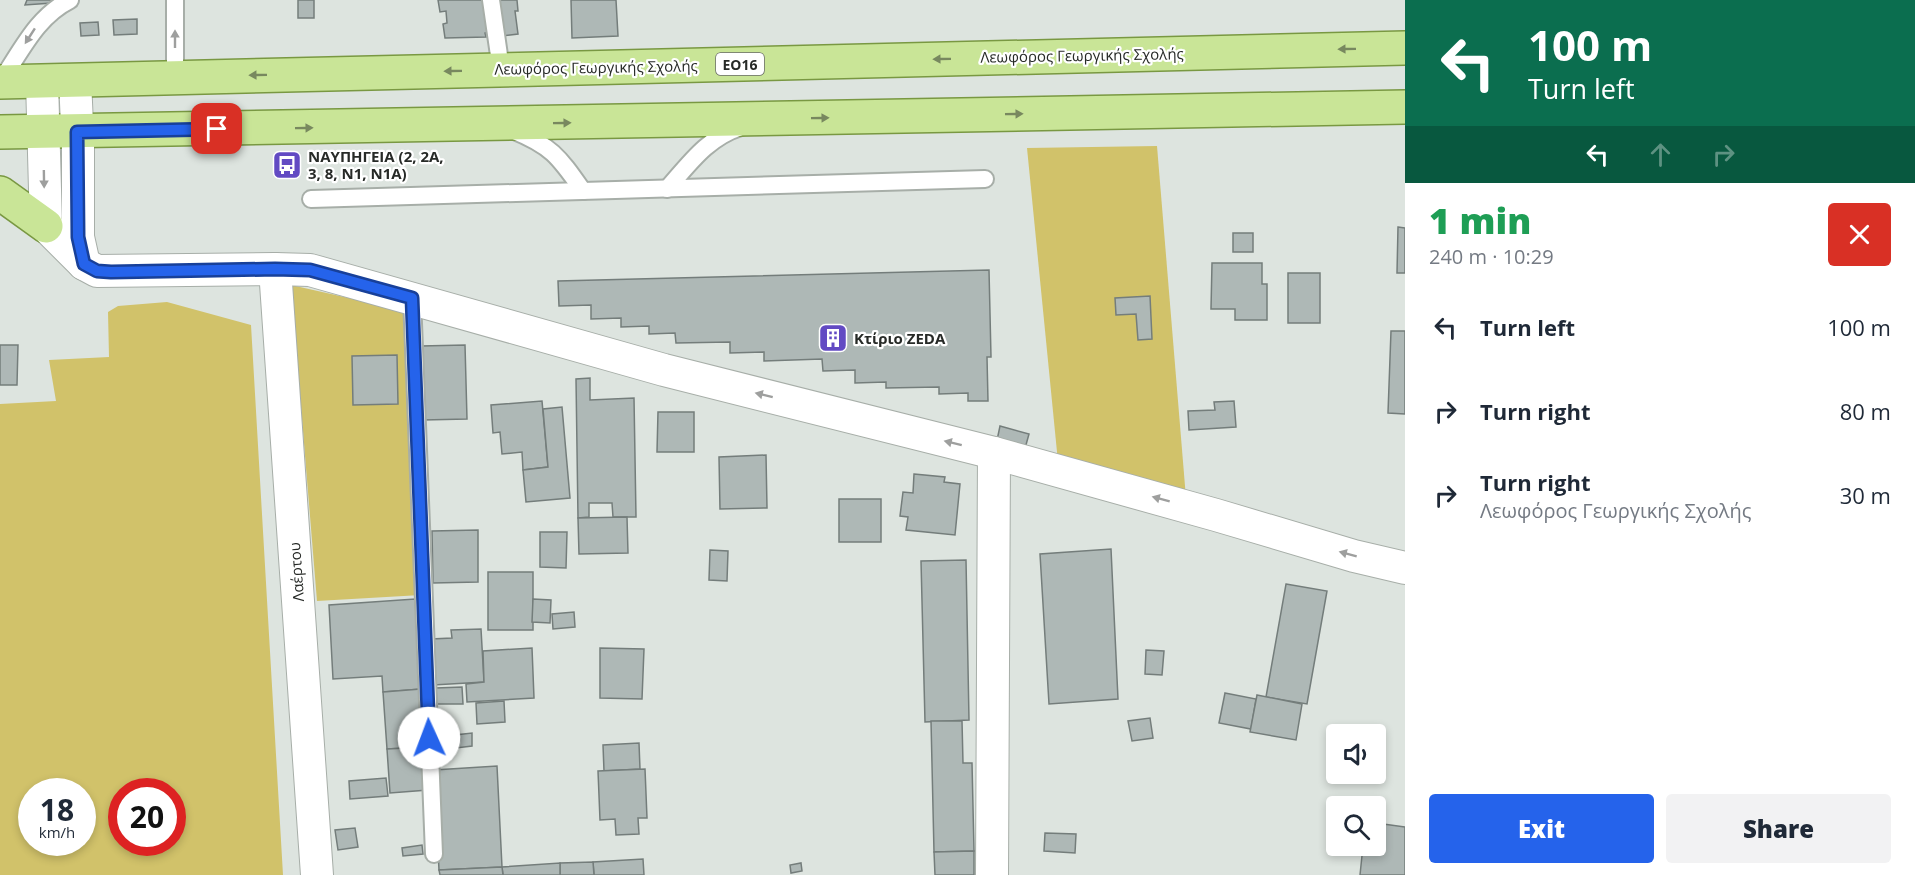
<!DOCTYPE html>
<html lang="en">
<head>
<meta charset="utf-8">
<style>
	:root { --surface:#fff; --page:#f2f2f3; --text:#1f2937; --muted:#747a83; --accent:#2563eb }
	body { margin:0; font-family:"Open Sans",sans-serif; background:var(--page); color:var(--text); height:100vh; display:flex; flex-direction:column; font-size:22px; white-space:nowrap }
	* { box-sizing:border-box; margin:0 }
	p { font-size:20px; color:var(--muted) }
	.icon { flex:none; width:33px; height:33px; fill:none; stroke:currentColor; stroke-width:2; stroke-linecap:round; stroke-linejoin:round }
	.map { position:relative; flex:1; overflow:hidden }
	.sheet { display:flex; flex-direction:column; background:var(--surface); width:510px }
	.sheet>* { flex:none }
	.hud { background:#0b6e4f; color:#fff; overflow:hidden }
	.buttons { position:absolute; left:1326px; top:724px; display:grid; gap:12px }
	.buttons a { display:grid; place-items:center; width:60px; height:60px; border-radius:6px; background:var(--surface); box-shadow:0 3px 9px #0003; font-size:30px }
	.speed { position:absolute; left:18px; top:778px; display:flex; gap:12px; font-size:30px; font-weight:700; text-align:center }
	.speed>* { display:grid; place-content:center; width:78px; height:78px; border-radius:50%; background:var(--surface); box-shadow:0 3px 9px #0003; line-height:1 }
	.speed small { font-size:15px; font-weight:400 }
	.speed .limit { border:9px solid #d22; background:#fff; color:#111 }
	.pin { position:absolute; display:grid; place-items:center; width:51px; height:51px; color:#fff; margin:-26px; border-radius:12px; box-shadow:0 3px 9px #0006 }
	.me { position:absolute; width:66px; margin:-33px; rotate:358deg; stroke-linejoin:round; filter:drop-shadow(0 0 4px #0008) }
	.turn { display:flex; align-items:center; gap:21px; height:126px; padding:0 24px; font-size:27px }
	.turn .icon { width:78px; height:78px; stroke-width:2.5 }
	.turn b { display:block; font-size:42px; line-height:51px }
	.lanes { display:flex; align-items:center; height:57px; padding:0 24px; background:#0003; justify-content:center; gap:30px; direction:ltr }
	.lanes .off { opacity:.35 }
	.round { display:grid; place-items:center; flex:none; width:63px; height:63px; border-radius:6px; background:var(--page) }
	.summary { display:flex; align-items:center; justify-content:space-between; height:102px; padding:0 24px }
	h1 { font-size:36px; font-weight:800; line-height:45px; color:#1e9e55 }
	.action { display:flex; gap:12px; margin-top:auto; padding:12px 24px }
	.action a { flex:1; height:69px; border-radius:6px; background:var(--accent); color:#fff; font-size:24px; font-weight:800; line-height:69px; text-align:center }
	.action a+a { background:var(--page); color:var(--text) }
	ul { padding:0; list-style:none }
	li { display:flex; align-items:center; gap:18px; height:84px; padding:0 24px }
	li div { flex:1 }
	li b { display:block; font-size:22px }
	li em { font-style:normal }
	main { display:flex; flex:1; min-height:0 }
	.map>svg:first-child { display:block }
	.green { fill:#d1c26a; fill-rule:evenodd }
	.building { fill:#aeb8b6; stroke:#747d7b; stroke-width:1.5 }
	.lines { fill:none; stroke-linecap:round; stroke-linejoin:round }
	.lane-casing { stroke:#a7aea8; stroke-width:20 }
	.street-casing { stroke:#a7aea8; stroke-width:34 }
	.primary-casing { stroke:#799842; stroke-width:36 }
	.lane { stroke:#fff; stroke-width:16 }
	.street { stroke:#fff; stroke-width:32 }
	.primary { stroke:#c9e597; stroke-width:33 }
	.oneway { fill:#9e9f9e }
	.oneway2 { fill:#78885f }
	.route-casing { stroke:#184099; stroke-width:15 }
	.route { stroke:#2563eb; stroke-width:10 }
	.labels { text-anchor:middle; dominant-baseline:central; stroke-width:4.5; stroke-linejoin:round; paint-order:stroke }
	.shield { fill:#fff; stroke:#686a68; stroke-width:1.5 }
	.shield-label { font-size:14px; font-weight:bold; fill:#272a27 }
	.street-label { font-size:15px; fill:#272a27; stroke:#fff }
	.poi-label { font-size:15px; font-weight:bold; fill:#272a27; stroke:#fff; text-anchor:start }
</style>
</head>
<body>
<main>
<div class="map">
<svg width="1405" height="875" viewBox="0 0 1405 875">
	<rect width="100%" height="100%" fill="#dde4df"/>
	<g class="green">
		<polygon points="1157,146 1186,498 1058,462 1027,148"/>
		<polygon points="291,285 411,312 421,595 317,601"/>
		<path d="M167,302l84,23 32,550h-283v-471l56,-3 -7,-41 60,-3 -1,-45 10,-6zM32,792h50v51h-50zM122,792h50v51h-50z"/>
	</g>
	<g class="building">
		<polygon points="27,0 52,0 52,3 25,5"/>
		<rect x="298" y="0" width="16" height="18"/>
		<polygon points="438,0 490,0 494,31 485,33 486,37 445,38 443,24 447,23 446,11 440,12"/>
		<polygon points="495,0 517,0 518,11 515,11 518,34 502,36"/>
		<polygon points="571,0 616,0 618,36 572,38"/>
		<polygon points="137,19 137,34 114,35 113,20"/>
		<polygon points="98,22 99,35 81,36 80,23"/>
		<polygon points="1398,227 1405,228 1405,273 1397,273"/>
		<rect x="1233" y="233" width="20" height="19"/>
		<polygon points="1212,263 1262,263 1262,284 1267,284 1267,320 1235,320 1235,309 1211,309"/>
		<polygon points="989,270 991,357 987,357 988,401 968,401 968,393 939,394 939,387 886,388 886,382 855,383 855,370 823,371 822,359 764,361 764,352 730,353 730,342 676,343 675,333 649,334 649,326 621,327 621,318 591,319 591,305 559,306 558,281"/>
		<rect x="1288" y="273" width="32" height="50"/>
		<polygon points="1150,296 1152,339 1138,340 1136,314 1116,315 1115,298"/>
		<polygon points="1391,331 1405,331 1405,414 1388,413"/>
		<polygon points="0,345 18,345 17,385 0,385"/>
		<polygon points="465,345 467,419 423,420 421,346"/>
		<polygon points="397,355 398,404 353,405 352,356"/>
		<polygon points="590,378 590,400 634,398 636,517 613,517 612,503 589,503 589,517 578,518 576,379"/>
		<polygon points="542,401 548,467 523,470 522,452 502,454 500,432 493,433 491,405"/>
		<polygon points="1234,401 1236,427 1189,430 1188,411 1215,410 1214,402"/>
		<polygon points="562,407 570,498 526,502 523,470 548,467 543,409"/>
		<polygon points="658,412 694,412 694,452 657,452"/>
		<polygon points="1000,426 1029,434 1024,452 996,445"/>
		<polygon points="766,455 767,508 720,509 719,457"/>
		<polygon points="914,474 945,477 944,482 960,484 955,535 906,530 908,517 900,516 903,492 913,493"/>
		<rect x="839" y="499" width="42" height="43"/>
		<polygon points="627,517 628,553 579,554 578,518"/>
		<polygon points="478,530 478,582 433,583 432,531"/>
		<polygon points="540,532 567,532 566,568 540,567"/>
		<polygon points="1111,549 1118,699 1049,704 1040,554"/>
		<polygon points="710,550 728,551 727,581 709,580"/>
		<polygon points="966,560 969,720 925,722 921,561"/>
		<rect x="488" y="572" width="45" height="58"/>
		<polygon points="1286,584 1327,591 1307,704 1266,697"/>
		<polygon points="415,599 421,689 383,692 382,676 333,679 329,605"/>
		<polygon points="533,599 551,600 550,623 532,622"/>
		<polygon points="574,612 575,627 553,629 552,614"/>
		<polygon points="481,629 484,682 433,685 431,639 452,638 451,630"/>
		<polygon points="532,648 534,698 467,702 466,684 484,682 483,651"/>
		<polygon points="600,648 644,649 642,699 600,698"/>
		<polygon points="1146,650 1164,651 1162,675 1145,674"/>
		<polygon points="462,687 463,704 437,704 436,688"/>
		<polygon points="421,689 425,747 387,749 383,692"/>
		<polygon points="1225,693 1256,699 1251,729 1219,723"/>
		<polygon points="1257,695 1302,704 1296,740 1250,732"/>
		<polygon points="504,701 505,722 477,724 476,703"/>
		<polygon points="1150,718 1153,738 1132,741 1128,721"/>
		<polygon points="931,721 962,721 963,763 972,763 974,851 934,852"/>
		<polygon points="472,733 472,746 456,748 455,735"/>
		<polygon points="639,743 640,769 604,771 603,745"/>
		<polygon points="425,747 428,790 390,793 387,749"/>
		<polygon points="497,766 502,867 439,870 434,770"/>
		<polygon points="645,769 647,818 638,818 639,834 616,835 615,819 600,820 598,771"/>
		<polygon points="386,778 388,796 350,799 349,781"/>
		<polygon points="1376,823 1405,827 1405,875 1360,875 1363,846 1376,846"/>
		<polygon points="355,828 358,847 338,850 335,830"/>
		<polygon points="1045,833 1076,834 1075,853 1044,851"/>
		<polygon points="422,845 423,854 403,856 402,848"/>
		<polygon points="974,851 974,875 935,875 934,852"/>
		<polygon points="643,859 644,875 594,875 593,862"/>
		<polygon points="593,862 594,875 560,875 560,863"/>
		<polygon points="560,863 560,875 503,875 502,867"/>
		<polygon points="801,863 802,871 791,873 790,865"/>
		<polygon points="502,867 503,875 440,875 439,870"/>
	</g>
	<g class="lines">
		<g class="lane-casing">
			<g id="lane">
				<polyline points="175,0 175,77"/>
				<polyline points="491,0 501,69"/>
				<path d="M0,82c21,-30 36,-65 70,-82"/>
				<path d="M512,130c40,16 47,27 71,61"/>
				<path d="M667,189c22,-25 41,-52 74,-62"/>
				<polyline points="311,199 985,179"/>
				<polyline points="412,298 434,854"/>
			</g>
		</g>
		<g class="street-casing">
			<g id="street">
				<polyline points="75,80 78,147 78,237 84,264"/>
				<polyline points="42,81 46,226 84,264 97,271 275,269 310,270 664,370 994,453 1216,515 1354,556 1405,568"/>
				<polyline points="275,269 317,875"/>
				<polyline points="992,875 994,453"/>
			</g>
		</g>
		<g class="primary-casing">
			<g id="primary">
				<polyline points="0,82 1405,48"/>
				<polyline points="0,132 1405,107"/>
				<polyline points="0,193 46,226"/>
			</g>
		</g>
		<use href="#lane" class="lane"/>
		<use href="#street" class="street"/>
		<use href="#primary" class="primary"/>
	</g>
	<defs><path id="oneway-solid" d="M-6-.8H1V-3.2L6.5 0L1 3.2V.8H-6Z" transform="scale(1.5)"/></defs>
	<g class="oneway">
		<use href="#oneway-solid" transform="translate(30 36) rotate(123)"/>
		<use href="#oneway-solid" transform="translate(175 39) rotate(-90)"/>
		<use href="#oneway-solid" transform="translate(44 179) rotate(89)"/>
		<use href="#oneway-solid" transform="translate(764 395) rotate(-166)"/>
		<use href="#oneway-solid" transform="translate(953 443) rotate(-166)"/>
		<use href="#oneway-solid" transform="translate(1161 499) rotate(-165)"/>
		<use href="#oneway-solid" transform="translate(1348 554) rotate(-165)"/>
	</g>
	<g class="oneway2">
		<use href="#oneway-solid" transform="translate(1347 49) rotate(179)"/>
		<use href="#oneway-solid" transform="translate(942 59) rotate(179)"/>
		<use href="#oneway-solid" transform="translate(453 71) rotate(179)"/>
		<use href="#oneway-solid" transform="translate(258 75) rotate(179)"/>
		<use href="#oneway-solid" transform="translate(1014 114) rotate(-1)"/>
		<use href="#oneway-solid" transform="translate(820 118) rotate(-1)"/>
		<use href="#oneway-solid" transform="translate(562 123) rotate(-1)"/>
		<use href="#oneway-solid" transform="translate(304 128) rotate(-1)"/>
	</g>
	<g class="lines">
		<g class="route-casing">
			<polyline id="route" points="217,129 77,132 78,237 84,264 97,271 111,272 275,269 310,270 412,298 429,738"/>
		</g>
		<use href="#route" class="route"/>
	</g>
	<defs>
		<g id="bus-square" transform="scale(1.5)"><rect x="-9" y="-9" width="18" height="18" rx="4" fill="#624ac3" stroke="#fff"/><path d="M-5-6H5V4H4V6H2V4H-2V6H-4V4H-5ZM-3.5-4V0h7V-4ZM-3.5 1.2v1.5H-2V1.2ZM2 1.2v1.5H3.5V1.2Z" fill="#fff"/></g>
		<g id="building-square" transform="scale(1.5)"><rect x="-9" y="-9" width="18" height="18" rx="4" fill="#624ac3" stroke="#fff"/><path d="M-4-6H4V6H1V3H-1V6H-4ZM-2.5-4.3h1.7v1.8h-1.7ZM.8-4.3h1.7v1.8H.8ZM-2.5-1h1.7V.8h-1.7ZM.8-1h1.7V.8H.8Z" fill="#fff"/></g>
	</defs>
	<g fill-rule="evenodd">
		<use href="#bus-square" x="287" y="165"/>
		<use href="#building-square" x="833" y="338"/>
	</g>
	<g class="labels">
		<rect class="shield" x="716" y="53" width="48" height="22" rx="4.5"/>
		<g class="shield-label">
			<text x="740" y="64">ΕΟ16</text>
		</g>
		<g class="street-label">
			<text transform="translate(1082 55) rotate(-1)">Λεωφόρος Γεωργικής Σχολής</text>
			<text transform="translate(596 67) rotate(-1)">Λεωφόρος Γεωργικής Σχολής</text>
			<text transform="translate(296 572) rotate(-94)">Λαέρτου</text>
		</g>
		<g class="poi-label">
			<text x="308" y="156">ΝΑΥΠΗΓΕΙΑ (2, 2Α,<tspan x="308" dy="17">3, 8, Ν1, Ν1Α)</tspan></text>
			<text x="854" y="338">Κτίριο ZEDA</text>
		</g>
	</g>
</svg>
<div class="buttons">
<a><svg class="icon" aria-label="sound" viewBox="0 0 24 24"><path d="M4 9h4l5-4v14l-5-4H4zM17 9q2 3 0 6"/></svg></a>
<a><svg class="icon" aria-label="search" viewBox="0 0 24 24"><circle cx="10" cy="10" r="6"/><path d="M15 15l6 6"/></svg></a>
</div>
<div class="speed"><div>18<small>km/h</small></div><div class="limit">20</div></div>
<div class="pin" style="left:217px;top:129px;background:#d93025"><svg class="icon" aria-label="arrive" viewBox="0 0 24 24"><path d="M6 21V4h12l-3 4 3 4H6"/></svg></div>
<svg class="me" style="left:429px;top:738px" viewBox="-20 -20 40 40"><circle r="19" fill="#fff"/><path d="M0-13L10 11 0 6-10 11z" fill="#2563eb"/></svg>
</div>
<section class="sheet">
<div class="hud">
<div class="turn"><svg class="icon" aria-label="left" viewBox="0 0 24 24"><path d="M17 20v-9H6M10 6l-5 5 5 5"/></svg><div><b>100 m</b>Turn left</div></div>
<div class="lanes"><svg class="icon" aria-label="left" viewBox="0 0 24 24"><path d="M17 20v-9H6M10 6l-5 5 5 5"/></svg><svg class="icon off" aria-label="ahead" viewBox="0 0 24 24"><path d="M12 20V5M6 11l6-6 6 6"/></svg><svg class="icon off" aria-label="right" viewBox="0 0 24 24"><path d="M7 20v-9h11M14 6l5 5-5 5"/></svg></div>
</div>
<div class="summary"><div><h1>1 min</h1><p>240 m · 10:29</p></div><a class="round" style="background:#d93025;color:#fff"><svg class="icon" aria-label="close" viewBox="0 0 24 24"><path d="M6 6l12 12M18 6L6 18"/></svg></a></div>
<ul>
<li><svg class="icon" aria-label="left" viewBox="0 0 24 24"><path d="M17 20v-9H6M10 6l-5 5 5 5"/></svg><div><b>Turn left</b></div><em>100 m</em></li>
<li><svg class="icon" aria-label="right" viewBox="0 0 24 24"><path d="M7 20v-9h11M14 6l5 5-5 5"/></svg><div><b>Turn right</b></div><em>80 m</em></li>
<li><svg class="icon" aria-label="right" viewBox="0 0 24 24"><path d="M7 20v-9h11M14 6l5 5-5 5"/></svg><div><b>Turn right</b><p>Λεωφόρος Γεωργικής Σχολής</p></div><em>30 m</em></li>
</ul>
<div class="action"><a>Exit</a><a>Share</a></div>
</section>
</main>
</body>
</html>
